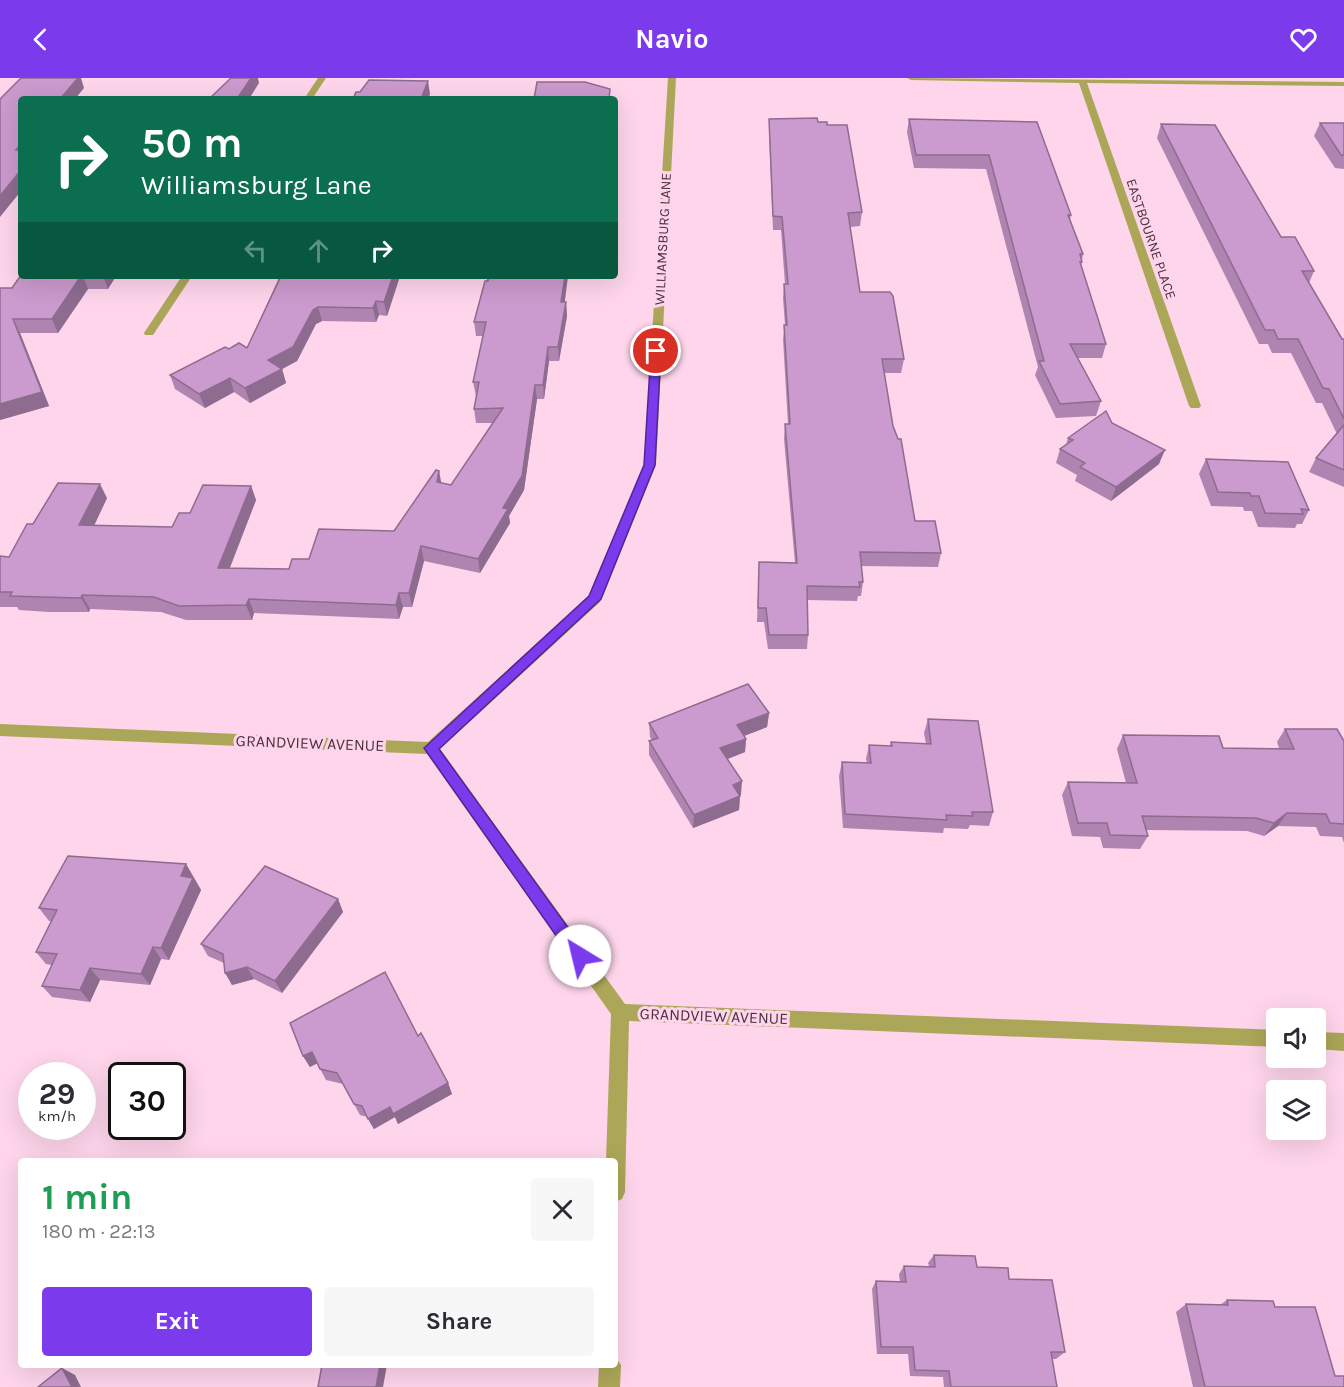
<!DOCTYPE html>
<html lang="en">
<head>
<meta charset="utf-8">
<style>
	:root { --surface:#fff; --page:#f7f7f7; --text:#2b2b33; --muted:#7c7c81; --accent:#7c3aed }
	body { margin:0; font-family:Karla,sans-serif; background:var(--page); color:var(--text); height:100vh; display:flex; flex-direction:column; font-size:22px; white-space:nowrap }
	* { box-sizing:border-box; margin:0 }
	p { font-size:20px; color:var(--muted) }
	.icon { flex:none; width:33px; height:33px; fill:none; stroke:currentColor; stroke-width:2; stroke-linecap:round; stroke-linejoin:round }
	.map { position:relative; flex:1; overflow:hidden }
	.sheet { position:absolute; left:18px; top:1080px; width:600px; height:210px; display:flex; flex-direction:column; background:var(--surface); border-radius:6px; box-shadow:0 6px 24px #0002 }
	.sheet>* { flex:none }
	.top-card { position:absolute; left:18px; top:18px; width:600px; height:183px; border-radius:6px; box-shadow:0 6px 24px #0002; background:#0b6e4f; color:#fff; overflow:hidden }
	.controls { position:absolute; left:1266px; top:930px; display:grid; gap:12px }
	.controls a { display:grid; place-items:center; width:60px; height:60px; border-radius:6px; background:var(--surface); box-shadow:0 6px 24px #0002; font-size:30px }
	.speed { position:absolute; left:18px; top:984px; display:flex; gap:12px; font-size:30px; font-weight:700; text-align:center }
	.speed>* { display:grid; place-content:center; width:78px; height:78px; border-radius:50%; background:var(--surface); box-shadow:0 6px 24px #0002; line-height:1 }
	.speed small { font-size:15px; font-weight:400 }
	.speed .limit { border:3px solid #111; border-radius:9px; background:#fff; color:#111 }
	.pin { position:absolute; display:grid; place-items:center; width:51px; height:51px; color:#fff; margin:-26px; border:3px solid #fff; border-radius:50%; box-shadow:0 2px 6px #0007 }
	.me { position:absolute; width:66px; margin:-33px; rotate:324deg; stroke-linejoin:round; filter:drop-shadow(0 0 4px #0008) }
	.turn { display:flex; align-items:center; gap:21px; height:126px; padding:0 24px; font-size:27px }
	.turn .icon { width:78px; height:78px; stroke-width:2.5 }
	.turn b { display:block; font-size:42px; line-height:51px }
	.lanes { display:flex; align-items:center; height:57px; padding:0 24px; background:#0003; justify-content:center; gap:30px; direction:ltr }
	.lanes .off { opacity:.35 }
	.round { display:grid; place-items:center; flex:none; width:63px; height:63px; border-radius:6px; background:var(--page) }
	.overview { display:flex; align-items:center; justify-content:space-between; height:102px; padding:0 24px }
	h1 { font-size:36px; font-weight:700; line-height:45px; color:#1e9e55 }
	.button { display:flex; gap:12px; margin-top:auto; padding:12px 24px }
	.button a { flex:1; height:69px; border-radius:6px; background:var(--accent); color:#fff; font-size:24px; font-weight:700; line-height:69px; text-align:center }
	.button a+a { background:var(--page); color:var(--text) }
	header { display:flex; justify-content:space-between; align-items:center; height:78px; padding:0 24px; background:var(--accent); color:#fff; font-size:27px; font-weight:700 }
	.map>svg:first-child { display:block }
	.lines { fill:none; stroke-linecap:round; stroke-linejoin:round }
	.minor { fill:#aca658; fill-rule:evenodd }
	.wall { fill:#af84b1 }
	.shaded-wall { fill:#8e6c90 }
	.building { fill:#cb9ace; stroke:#8e6c90; stroke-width:1.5 }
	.route { fill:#7c3aed; stroke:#51269a; stroke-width:1.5 }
	.labels { text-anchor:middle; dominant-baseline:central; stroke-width:6; stroke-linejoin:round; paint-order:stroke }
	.far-street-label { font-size:14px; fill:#4c3140; stroke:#fed5eb }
	.street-label { font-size:16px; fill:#4c3140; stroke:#fed5eb }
</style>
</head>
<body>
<header><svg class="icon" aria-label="back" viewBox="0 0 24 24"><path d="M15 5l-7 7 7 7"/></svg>Navio<svg class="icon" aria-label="heart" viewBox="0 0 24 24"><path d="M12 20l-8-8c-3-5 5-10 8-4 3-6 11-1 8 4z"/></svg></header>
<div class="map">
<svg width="1344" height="1309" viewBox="0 0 1344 1309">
	<rect width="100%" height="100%" fill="#fed5eb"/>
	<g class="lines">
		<g class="minor">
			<polygon points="318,0 326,0 312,21 304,21"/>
			<polygon points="668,0 676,0 656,387 600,524 440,671 625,926 1276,952 1276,969 629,943 625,1114 622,1121 615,1124 615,1083 606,1083 611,936 427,676 0,658 0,646 428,664 589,518 644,387"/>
			<polygon points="907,0 1344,4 1344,8 1087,5 1201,328 1199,330 1191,330 1189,328 1079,5 911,2"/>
			<polygon points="182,198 192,198 153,257 145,257 144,255"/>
			<polygon points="1316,954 1344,955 1344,973 1316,971"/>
			<polygon points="615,1278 621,1287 620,1309 598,1309 599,1287 615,1287"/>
		</g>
	</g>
	<g class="wall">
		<polygon points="769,41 818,44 827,47 862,134 860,148 850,149 860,214 904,281 901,295 884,295 893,348 915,443 941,475 938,489 861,488 863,504 861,518 858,518 857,523 807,522 808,557 807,571 768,571 764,544 757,544 759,484 795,485 784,361 785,346 788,346 783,261 785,247 783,220 784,206 785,206 781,152 773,152 769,54"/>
		<polygon points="909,41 1037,44 1071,137 1070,142 1083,176 1081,188 1106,266 1102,280 1078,280 1101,323 1096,338 1056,340 1035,297 1038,289 986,91 914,90 907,54"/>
		<polygon points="1320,45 1344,45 1344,91 1335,90 1314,58"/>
		<polygon points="1161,46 1281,159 1314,193 1309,205 1342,261 1344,261 1344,409 1309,394 1316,380 1337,356 1322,325 1316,325 1291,275 1272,275 1268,266 1259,266 1157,60"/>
		<polygon points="21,198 116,198 108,211 88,211 58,255 20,255 49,328 0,342 0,210 12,210"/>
		<polygon points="277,198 400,198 387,238 379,237 376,244 322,243 316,246 297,283 282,291 286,305 250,325 234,314 205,330 175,311 170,297 229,271 247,270 278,202"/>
		<polygon points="488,198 568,198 564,224 566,224 567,238 559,283 549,283 544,321 537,321 524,412 509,438 510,445 480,495 424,483 412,529 403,529 399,541 254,535 252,542 186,542 161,534 90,531 89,534 49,534 19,532 17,529 0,529 0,478 9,479 33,446 107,420 94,448 172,449 190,435 251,408 256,422 230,490 289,491 309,481 394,453 442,405 451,407 493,345 476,345 474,331 476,318 473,304 483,258 476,258 474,244"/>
		<polygon points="1112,345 1159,386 1111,423 1075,403 1077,397 1056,385 1060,371 1066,367 1068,360"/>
		<polygon points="1206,381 1309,432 1302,446 1297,446 1295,450 1258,449 1252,433 1244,433 1243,429 1211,428 1199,396"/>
		<polygon points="769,635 767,649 744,658 746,661 745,674 727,681 741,717 740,717 739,732 693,750 649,677 649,663 652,662 650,659 649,645"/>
		<polygon points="928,641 993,734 989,748 970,747 968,751 944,750 943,755 843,750 839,698 842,684 867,685 866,681 869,667 890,668 891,664 926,666 924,655"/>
		<polygon points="1285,651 1344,663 1344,765 1342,759 1320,758 1316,749 1278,748 1264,758 1247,753 1146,752 1148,758 1140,771 1103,770 1100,759 1072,758 1062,717 1068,704 1126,705 1117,671 1123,657 1223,670 1279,670 1277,664"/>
		<polygon points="186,786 201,812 169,882 161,881 150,907 100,902 90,924 52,919 42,908 52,887 46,886 36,874 51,843 49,843 39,830"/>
		<polygon points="338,821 343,834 282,915 254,901 232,907 224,885 208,878 201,866"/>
		<polygon points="418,958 448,1005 452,1016 398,1046 395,1039 374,1051 367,1039 360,1037 343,1006 326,1002 317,985 310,989 303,978"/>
		<polygon points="934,1177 977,1189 1009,1201 1065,1274 1056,1281 1052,1281 1057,1309 944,1309 943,1299 910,1298 908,1276 877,1276 872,1211 876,1203 900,1204 899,1196 904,1188 929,1188 928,1185"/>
		<polygon points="1227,1222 1275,1229 1344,1309 1193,1309 1176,1234 1186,1226 1220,1227"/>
	</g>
	<g class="shaded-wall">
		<polygon points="78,0 81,0 84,10 75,21 60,21"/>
		<polygon points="251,0 258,0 259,5 249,21 237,21"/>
		<polygon points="428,3 430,16 428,21 421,21"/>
		<polygon points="21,92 21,113 0,139 0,118"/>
		<polygon points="81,198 83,198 88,211 58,255 52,241"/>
		<polygon points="103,198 116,198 108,211"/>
		<polygon points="393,198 400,198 387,238 384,224"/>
		<polygon points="565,198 568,198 563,238 561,224"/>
		<polygon points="376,223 379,237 376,244 373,230"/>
		<polygon points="566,224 567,238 559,283 558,269"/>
		<polygon points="318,229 322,243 316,246 297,283 282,291 286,305 250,325 245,310 268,282 313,232"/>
		<polygon points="13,241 20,255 49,328 0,342 0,326"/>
		<polygon points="548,269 549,283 544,321 543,307"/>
		<polygon points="230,300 234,314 205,330 199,316"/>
		<polygon points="535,307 537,321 524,412 509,438 510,445 480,495 478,481"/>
		<polygon points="1165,372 1159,386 1111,423 1116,409"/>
		<polygon points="439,393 442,408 437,404"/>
		<polygon points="100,406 107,420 87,462 79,447"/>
		<polygon points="251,408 256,422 224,504 218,490"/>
		<polygon points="421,468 424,483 412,529 409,515"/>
		<polygon points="399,515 403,529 399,541 396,527"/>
		<polygon points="82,517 90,531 89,534 81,520"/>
		<polygon points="249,521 254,535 252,542 246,527"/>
		<polygon points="769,635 767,649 736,661 737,647"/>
		<polygon points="746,661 745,674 720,684 720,670"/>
		<polygon points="742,703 741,717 732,720 733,707"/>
		<polygon points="740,718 739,732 693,750 694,737"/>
		<polygon points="1287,735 1278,748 1264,758 1274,745"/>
		<polygon points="186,786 201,812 169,882 161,870 181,798"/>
		<polygon points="338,821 343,834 282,915 275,903"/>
		<polygon points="153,869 161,881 150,907 141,896"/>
		<polygon points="247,889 254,901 232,907 225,895"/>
		<polygon points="90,890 100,902 90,924 80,912"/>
		<polygon points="312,974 318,985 310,989 303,978"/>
		<polygon points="448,1005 452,1016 398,1046 395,1039 374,1051 368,1041 390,1029"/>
		<polygon points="380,1287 387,1287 383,1309 376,1309"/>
		<polygon points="62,1290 75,1297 81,1309 72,1309"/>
	</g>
	<g class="building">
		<polygon points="21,0 78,0 60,21 21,21 21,66 16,72 21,72 21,86 19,88 21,88 21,92 0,118 0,21"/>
		<polygon points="231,0 251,0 237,21 209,21"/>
		<polygon points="369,2 428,3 421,21 353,21 356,14 360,14"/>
		<polygon points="537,4 585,4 610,11 609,21 534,21"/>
		<polygon points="817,40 818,44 827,44 827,47 847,47 862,134 848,135 860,214 890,214 893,218 904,281 882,281 893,348 898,361 901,361 915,443 935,443 941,475 860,474 863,504 859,504 860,509 807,508 808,557 769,557 766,530 758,530 759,484 797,485 785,346 790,346 784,247 787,247 784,206 788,206 782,139 773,138 769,41"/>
		<polygon points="909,41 1037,44 1071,137 1068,137 1083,176 1080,176 1082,184 1080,184 1106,266 1070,266 1101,323 1060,326 1039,283 1044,283 989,77 916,77"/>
		<polygon points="1320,45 1344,45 1344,77 1341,77"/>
		<polygon points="1161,46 1215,47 1281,159 1295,159 1314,193 1302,193 1342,261 1344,261 1344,341 1329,311 1323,310 1298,261 1278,261 1274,252 1265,252"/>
		<polygon points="21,197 21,198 81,198 52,241 13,241 42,314 0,326 0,210 12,210"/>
		<polygon points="281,198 393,198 384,224 376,223 373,230 318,229 313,232 293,269 268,282 282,291 245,310 230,300 199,316 170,297 225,269 229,271 239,265 247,270"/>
		<polygon points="488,198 565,198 561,224 566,224 558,269 548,269 543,307 535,307 522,398 503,430 508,431 478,481 421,468 409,515 399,515 396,527 249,521 246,527 179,528 154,519 82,517 81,520 41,519 10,518 12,514 0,514 0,478 9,479 27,446 33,446 58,405 100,406 79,447 172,449 179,435 190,435 203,407 251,408 218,490 289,491 292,481 309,481 319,451 394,453 436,392 439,393 437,404 451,407 503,330 474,331 479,304 473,304 486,244 474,244 485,203 488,203"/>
		<polygon points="1106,333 1112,345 1165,372 1116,409 1080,389 1085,385 1060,371 1073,362 1068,360"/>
		<polygon points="1344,347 1344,392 1316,380"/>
		<polygon points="1206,381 1288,384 1309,432 1301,431 1303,436 1265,435 1259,418 1251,418 1250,415 1218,414"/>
		<polygon points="748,606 769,635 737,647 746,661 720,670 742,703 733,707 740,718 694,737 649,663 658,660 649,645"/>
		<polygon points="928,641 978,643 993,734 972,734 973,738 946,737 947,742 845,736 842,684 871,685 869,667 892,668 891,664 931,666"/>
		<polygon points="1285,651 1337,651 1344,663 1344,746 1330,745 1326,736 1287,735 1274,745 1256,740 1142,738 1148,758 1110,757 1107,745 1078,745 1068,704 1137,705 1123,657 1219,658 1223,670 1294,671"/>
		<polygon points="68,778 186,786 181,798 193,800 161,870 153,869 141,896 90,890 80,912 42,908 57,876 36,874 57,832 39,830"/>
		<polygon points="265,788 338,821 275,903 247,889 225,895 223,876 201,866"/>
		<polygon points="385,894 418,958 421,955 448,1005 393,1036 390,1029 368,1041 362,1028 354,1026 337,995 320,991 312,974 303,978 290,945"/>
		<polygon points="934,1177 975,1178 977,1189 1008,1190 1009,1201 1052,1202 1065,1274 1051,1274 1057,1309 951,1309 949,1293 915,1292 913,1269 881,1269 876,1203 906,1204 904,1188 935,1189"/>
		<polygon points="1227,1222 1273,1223 1275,1229 1315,1229 1335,1298 1344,1298 1344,1309 1205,1309 1186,1226 1228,1227"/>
		<polygon points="322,1287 380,1287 376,1309 318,1309"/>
		<polygon points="62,1290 72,1309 38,1309"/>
	</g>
	<polygon class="route" points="656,270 661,273 655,387 601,521 439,671 585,873 587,878 585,883 580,885 574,883 424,670 589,518 644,387 651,273"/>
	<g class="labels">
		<g class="far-street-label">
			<text transform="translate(663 161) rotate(-87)">WILLIAMSBURG LANE</text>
			<text transform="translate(1151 161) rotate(71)">EASTBOURNE PLACE</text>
		</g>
		<g class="street-label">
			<text transform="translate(310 665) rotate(2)">GRANDVIEW AVENUE</text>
			<text transform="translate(714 938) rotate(2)">GRANDVIEW AVENUE</text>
		</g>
	</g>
</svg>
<div class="controls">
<a><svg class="icon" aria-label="sound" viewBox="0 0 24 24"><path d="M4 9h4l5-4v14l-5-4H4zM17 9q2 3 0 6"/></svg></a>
<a><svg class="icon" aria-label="layers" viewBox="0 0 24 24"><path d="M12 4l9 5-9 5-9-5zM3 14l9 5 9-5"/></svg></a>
</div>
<div class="speed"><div>29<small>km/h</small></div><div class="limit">30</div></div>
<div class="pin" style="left:656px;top:273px;background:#d93025"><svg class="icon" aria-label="arrive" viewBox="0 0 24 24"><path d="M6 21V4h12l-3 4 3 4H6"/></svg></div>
<svg class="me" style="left:580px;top:878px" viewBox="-20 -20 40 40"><circle r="19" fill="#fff"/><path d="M0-13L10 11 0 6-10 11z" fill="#7c3aed"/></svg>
<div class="top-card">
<div class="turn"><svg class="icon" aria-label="right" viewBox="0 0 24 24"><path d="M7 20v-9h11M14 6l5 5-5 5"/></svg><div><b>50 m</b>Williamsburg Lane</div></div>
<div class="lanes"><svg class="icon off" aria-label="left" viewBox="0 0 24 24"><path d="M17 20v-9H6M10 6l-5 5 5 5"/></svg><svg class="icon off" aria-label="ahead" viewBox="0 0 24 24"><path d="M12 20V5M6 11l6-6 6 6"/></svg><svg class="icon" aria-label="right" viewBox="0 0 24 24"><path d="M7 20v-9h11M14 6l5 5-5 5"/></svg></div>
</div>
<section class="sheet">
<div class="overview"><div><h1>1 min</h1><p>180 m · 22:13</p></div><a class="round"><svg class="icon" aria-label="close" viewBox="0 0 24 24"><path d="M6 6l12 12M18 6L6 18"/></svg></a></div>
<div class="button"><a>Exit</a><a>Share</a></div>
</section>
</div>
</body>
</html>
